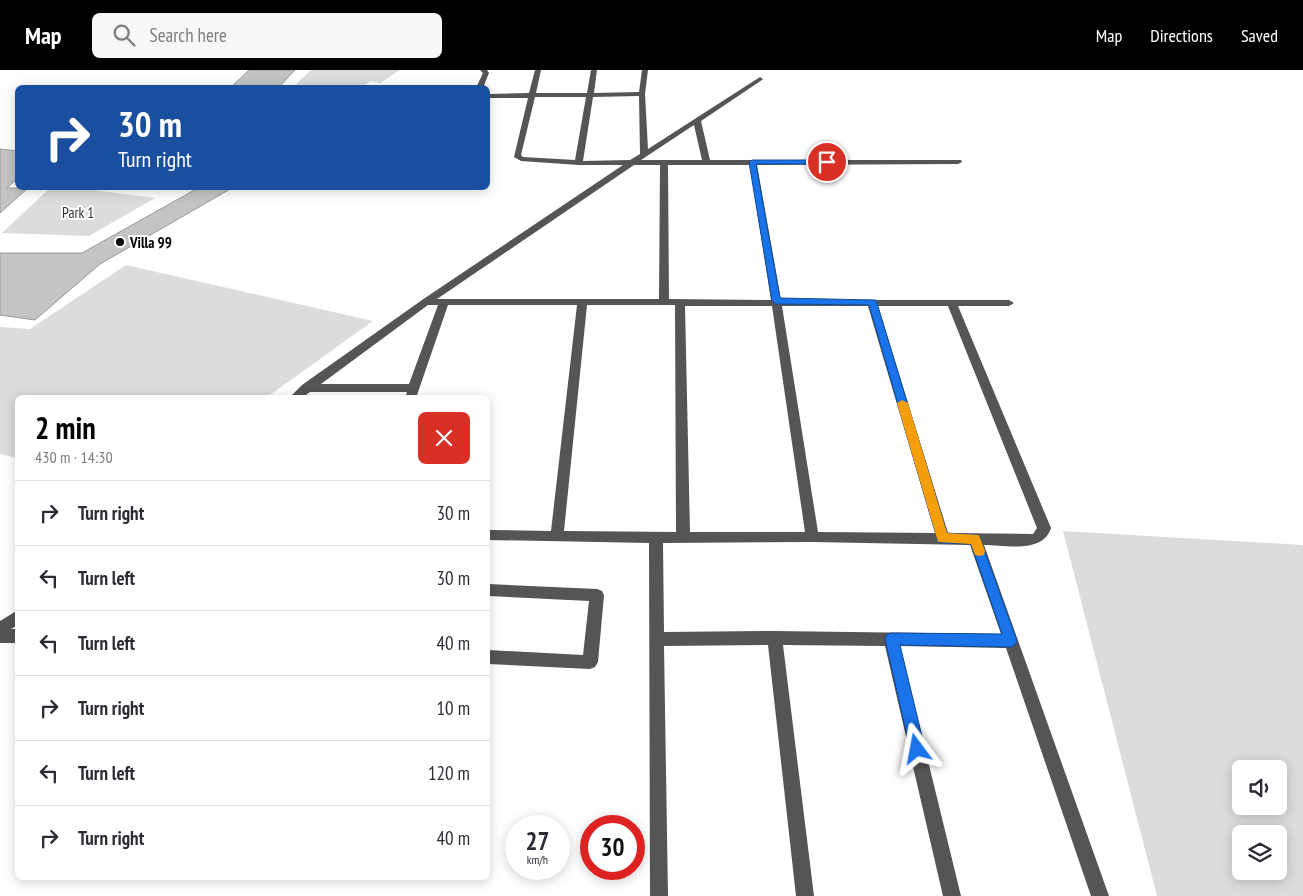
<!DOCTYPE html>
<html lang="en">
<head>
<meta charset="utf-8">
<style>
	:root { --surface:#fff; --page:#f7f7f7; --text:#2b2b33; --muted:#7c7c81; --line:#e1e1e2; --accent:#000 }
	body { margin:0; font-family:"PT Sans Narrow",sans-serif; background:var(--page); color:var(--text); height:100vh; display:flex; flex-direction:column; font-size:19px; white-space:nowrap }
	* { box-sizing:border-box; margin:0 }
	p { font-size:16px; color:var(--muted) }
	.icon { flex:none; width:28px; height:28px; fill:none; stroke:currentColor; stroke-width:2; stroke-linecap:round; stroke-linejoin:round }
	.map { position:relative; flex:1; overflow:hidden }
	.details { position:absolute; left:15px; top:325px; width:475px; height:485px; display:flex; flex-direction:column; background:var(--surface); border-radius:8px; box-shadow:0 2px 12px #0003 }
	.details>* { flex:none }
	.guide { position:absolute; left:15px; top:15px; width:475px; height:105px; border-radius:8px; box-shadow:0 2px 12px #0003; background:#1a4fa0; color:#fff; overflow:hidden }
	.fabs { position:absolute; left:1232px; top:690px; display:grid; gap:10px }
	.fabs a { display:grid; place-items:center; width:55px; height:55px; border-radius:8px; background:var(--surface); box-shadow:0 2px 12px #0003; font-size:25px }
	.speed { position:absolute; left:505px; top:745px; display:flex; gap:10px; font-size:25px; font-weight:700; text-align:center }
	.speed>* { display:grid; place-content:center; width:65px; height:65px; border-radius:50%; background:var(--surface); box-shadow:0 2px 12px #0003; line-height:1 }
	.speed small { font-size:12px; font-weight:400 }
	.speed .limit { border:8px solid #d22; background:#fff; color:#111 }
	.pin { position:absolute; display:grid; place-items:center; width:42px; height:42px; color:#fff; margin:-21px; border:2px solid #fff; border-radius:50%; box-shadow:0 1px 5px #0007 }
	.me { position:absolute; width:55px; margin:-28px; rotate:347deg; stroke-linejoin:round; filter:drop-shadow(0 0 4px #0008) }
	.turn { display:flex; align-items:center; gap:18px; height:105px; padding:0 20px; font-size:22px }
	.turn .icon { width:65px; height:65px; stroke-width:2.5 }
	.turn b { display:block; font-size:35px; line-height:42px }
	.round { display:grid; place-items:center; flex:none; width:52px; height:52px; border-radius:8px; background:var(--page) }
	.headline { display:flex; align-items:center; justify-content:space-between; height:85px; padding:0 20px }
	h1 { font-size:30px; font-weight:800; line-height:38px; color:var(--accent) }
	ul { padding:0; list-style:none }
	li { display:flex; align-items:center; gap:15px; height:65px; padding:0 20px; border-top:1px solid var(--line) }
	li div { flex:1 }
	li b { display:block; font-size:19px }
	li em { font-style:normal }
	header { display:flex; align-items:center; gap:30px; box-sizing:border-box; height:70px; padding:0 25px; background:var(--accent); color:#fff }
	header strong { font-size:24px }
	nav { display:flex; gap:28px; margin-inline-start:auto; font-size:18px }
	.search { width:350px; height:45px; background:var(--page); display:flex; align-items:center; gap:12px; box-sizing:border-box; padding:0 18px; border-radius:8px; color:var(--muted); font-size:19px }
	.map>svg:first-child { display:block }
	.green { fill:#dcdcdc; fill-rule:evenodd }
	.building { fill:#c4c4c4; stroke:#999 }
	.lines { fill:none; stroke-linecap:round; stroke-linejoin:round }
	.minor { fill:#555; fill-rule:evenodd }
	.route { fill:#1a73e8; stroke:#114b97 }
	.slow { fill:#f59e0b }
	.poi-dot { fill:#000; stroke:#fff; stroke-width:2 }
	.labels { text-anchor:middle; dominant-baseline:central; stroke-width:4; stroke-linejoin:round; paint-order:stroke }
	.far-park-label { font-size:15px; fill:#333; stroke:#fff }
	.far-poi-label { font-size:15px; font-weight:bold; fill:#000; stroke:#fff; text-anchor:start }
</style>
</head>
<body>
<header>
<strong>Map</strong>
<div class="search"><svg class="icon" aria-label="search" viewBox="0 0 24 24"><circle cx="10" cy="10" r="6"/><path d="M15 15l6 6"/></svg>Search here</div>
<nav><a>Map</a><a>Directions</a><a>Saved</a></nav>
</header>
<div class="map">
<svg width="1303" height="826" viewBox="0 0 1303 826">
	<rect width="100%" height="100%" fill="#fff"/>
	<g class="green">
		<polygon points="311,0 400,0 380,13 371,11 362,17 293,17"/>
		<polygon points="50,118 78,118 155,128 89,166 2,163"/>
		<polygon points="126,195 373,251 267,327 18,328 17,388 0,384 0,257 30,259"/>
		<path d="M1063,461l240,14v351h-146zM1241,699h38v37h-38zM1241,764h38v37h-38z"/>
	</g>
	<g class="building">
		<polygon points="249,0 295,0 278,18 230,18"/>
		<polygon points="0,79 18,81 18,108 7,118 28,118 0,143"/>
		<polygon points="198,118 232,118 100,194 35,250 0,245 0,183 82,183"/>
	</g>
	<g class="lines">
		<g class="minor">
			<polygon points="480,0 487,0 489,3 483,18 476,18 483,3"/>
			<path d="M535,0h6l-5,23h51l4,-23h6l-3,23 45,-1 3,-22h6l-3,24 3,55 112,-72 3,2 -1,1 -61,41 9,39h251l1,2 -4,2 -201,1 24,135h228l5,3 -5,3h-51l93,222c-8,26 -46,17 -67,17l125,351h-18l-85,-248 -106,-2 61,250h-18l-58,-250 -102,-1 31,251h-18l-28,-251 -104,1 4,250h-18l-1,-353 -161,-3v-10l63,1 26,-226h-129l-32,93h-11l2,-6h-97l-8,6h-13l13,-13 120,-85 201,-135h-44l-58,-4 -7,-4 14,-59h-40v-4l41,-1zM639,26l1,58 -10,6 -47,1 10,-64zM535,27h51l-11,63 -52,-3 -2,-2zM694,55l8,35h-61zM634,95h26l-1,134h-222zM668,95h82l21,135 -102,-1zM428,235h10l-29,79h-88zM587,235h88l1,227 -112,-1zM685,236h87l33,226h-115zM782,236h86l67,227 -117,-1zM878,236h70l89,222 -4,6 -85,-1zM812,472l158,3 31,89 -226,-3 -111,1 -1,-89z"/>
			<polygon points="488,514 597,519 602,521 604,525 598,592 595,597 590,599 488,594 488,580 583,585 589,531 488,526"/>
			<polygon points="18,540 18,555 11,559 18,559 18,573 0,573 0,551"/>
		</g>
	</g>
	<polygon class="route" points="752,90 827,90 831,92 827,94 756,94 780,228 876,230 947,463 979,465 1017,571 1015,575 1011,577 900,575 925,679 922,684 917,686 912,684 910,679 885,569 887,564 892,563 1002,564 971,474 943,473 938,472 937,468 869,235 776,234 772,231 749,92"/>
	<polygon class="slow" points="902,330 908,333 947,463 979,465 985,481 984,485 979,486 975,485 971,474 938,472 897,333"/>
	<circle class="poi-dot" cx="120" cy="172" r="5"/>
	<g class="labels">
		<g class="far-park-label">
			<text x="78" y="142">Park 1</text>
		</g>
		<g class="far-poi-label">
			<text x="130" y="172">Villa 99</text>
		</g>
	</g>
</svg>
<div class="fabs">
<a><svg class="icon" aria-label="sound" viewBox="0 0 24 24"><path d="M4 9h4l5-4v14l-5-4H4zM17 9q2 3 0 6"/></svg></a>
<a><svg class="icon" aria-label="layers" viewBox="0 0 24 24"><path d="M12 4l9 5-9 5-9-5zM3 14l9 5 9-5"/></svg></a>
</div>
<div class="speed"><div>27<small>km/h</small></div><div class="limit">30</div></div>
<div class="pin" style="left:827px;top:92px;background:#d93025"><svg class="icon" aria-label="arrive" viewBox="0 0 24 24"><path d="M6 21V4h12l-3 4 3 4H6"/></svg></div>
<svg class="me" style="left:917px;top:679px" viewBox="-20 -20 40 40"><path d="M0-17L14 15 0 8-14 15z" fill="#1a73e8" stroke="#fff" stroke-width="4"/></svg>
<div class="guide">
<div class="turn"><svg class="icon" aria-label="right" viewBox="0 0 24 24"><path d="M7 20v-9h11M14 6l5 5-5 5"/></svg><div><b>30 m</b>Turn right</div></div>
</div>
<section class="details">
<div class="headline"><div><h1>2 min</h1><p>430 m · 14:30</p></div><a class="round" style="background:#d93025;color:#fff"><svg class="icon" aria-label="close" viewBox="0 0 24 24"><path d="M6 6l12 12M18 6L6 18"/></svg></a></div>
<ul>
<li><svg class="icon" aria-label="right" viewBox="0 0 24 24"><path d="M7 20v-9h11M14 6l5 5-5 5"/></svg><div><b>Turn right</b></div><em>30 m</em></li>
<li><svg class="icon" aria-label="left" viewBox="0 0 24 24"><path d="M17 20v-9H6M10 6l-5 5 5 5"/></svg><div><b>Turn left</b></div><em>30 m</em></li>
<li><svg class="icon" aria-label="left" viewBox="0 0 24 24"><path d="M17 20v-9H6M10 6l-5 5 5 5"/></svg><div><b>Turn left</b></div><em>40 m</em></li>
<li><svg class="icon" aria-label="right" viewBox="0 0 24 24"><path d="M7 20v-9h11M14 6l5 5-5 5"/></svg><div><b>Turn right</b></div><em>10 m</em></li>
<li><svg class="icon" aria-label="left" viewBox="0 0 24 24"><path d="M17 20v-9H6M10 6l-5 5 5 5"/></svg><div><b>Turn left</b></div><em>120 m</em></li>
<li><svg class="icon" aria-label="right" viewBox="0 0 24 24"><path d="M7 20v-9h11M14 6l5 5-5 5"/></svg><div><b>Turn right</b></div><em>40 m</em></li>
</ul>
</section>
</div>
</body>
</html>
